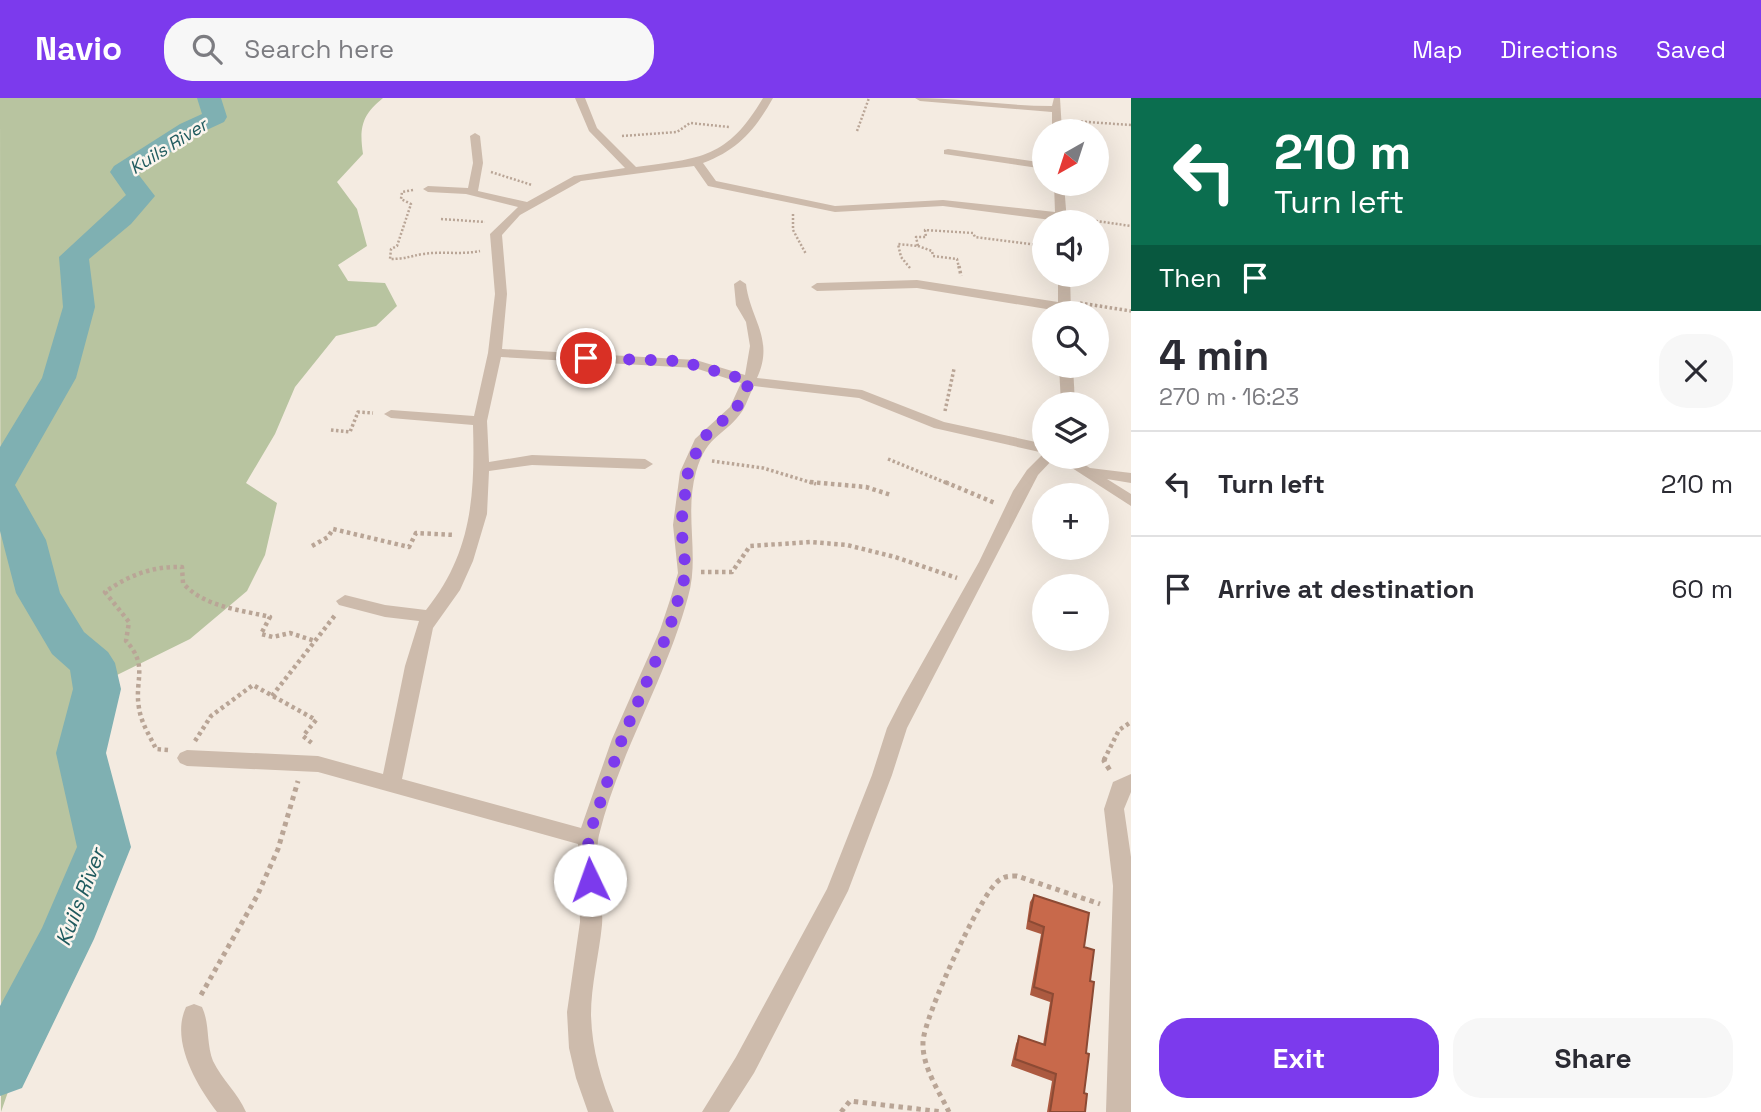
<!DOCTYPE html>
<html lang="en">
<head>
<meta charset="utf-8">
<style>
	:root { --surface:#fff; --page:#f7f7f7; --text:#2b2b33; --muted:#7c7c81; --line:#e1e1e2; --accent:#7c3aed }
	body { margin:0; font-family:"Space Grotesk",sans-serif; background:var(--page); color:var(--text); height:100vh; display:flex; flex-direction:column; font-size:26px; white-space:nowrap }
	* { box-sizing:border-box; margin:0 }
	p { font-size:23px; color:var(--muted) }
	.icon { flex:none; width:38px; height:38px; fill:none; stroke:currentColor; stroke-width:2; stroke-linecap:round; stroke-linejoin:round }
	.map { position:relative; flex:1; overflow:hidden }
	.sheet { display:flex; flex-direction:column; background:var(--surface); width:630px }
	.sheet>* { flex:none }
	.banner { background:#0b6e4f; color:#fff; overflow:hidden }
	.needle { width:46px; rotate:219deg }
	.controls { position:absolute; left:1032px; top:21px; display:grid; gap:14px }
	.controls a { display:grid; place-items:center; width:77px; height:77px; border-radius:50%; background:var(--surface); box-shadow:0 7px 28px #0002; font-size:35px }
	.pin { position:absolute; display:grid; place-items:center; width:60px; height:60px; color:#fff; margin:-30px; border:4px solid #fff; border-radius:50%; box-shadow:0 2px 7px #0007 }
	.me { position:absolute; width:77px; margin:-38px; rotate:357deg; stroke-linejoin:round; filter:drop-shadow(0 0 5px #0008) }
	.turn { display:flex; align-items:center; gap:24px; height:147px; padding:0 28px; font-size:32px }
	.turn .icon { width:91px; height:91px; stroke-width:2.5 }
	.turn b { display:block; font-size:49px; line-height:60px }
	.then { display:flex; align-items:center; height:66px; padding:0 28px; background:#0003; gap:14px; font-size:26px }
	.round { display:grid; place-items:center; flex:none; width:74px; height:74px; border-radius:28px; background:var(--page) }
	.head { display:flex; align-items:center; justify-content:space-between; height:119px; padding:0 28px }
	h1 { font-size:42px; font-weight:600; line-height:52px }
	.button { display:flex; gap:14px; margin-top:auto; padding:14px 28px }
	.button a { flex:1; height:80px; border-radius:28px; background:var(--accent); color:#fff; font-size:28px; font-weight:600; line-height:80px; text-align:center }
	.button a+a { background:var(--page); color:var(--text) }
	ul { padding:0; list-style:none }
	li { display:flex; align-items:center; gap:21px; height:105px; padding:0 28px; border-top:2px solid var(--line) }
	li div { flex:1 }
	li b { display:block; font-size:26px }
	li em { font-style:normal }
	header { display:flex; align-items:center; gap:42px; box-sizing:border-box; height:98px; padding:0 35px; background:var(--accent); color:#fff }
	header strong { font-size:33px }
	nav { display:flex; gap:38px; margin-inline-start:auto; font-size:24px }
	.search { width:490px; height:63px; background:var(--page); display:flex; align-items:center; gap:18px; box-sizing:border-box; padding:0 24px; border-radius:28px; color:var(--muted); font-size:26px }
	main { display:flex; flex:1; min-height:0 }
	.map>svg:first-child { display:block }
	.green { fill:#b8c4a0 }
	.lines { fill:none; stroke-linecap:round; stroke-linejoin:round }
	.river { fill:#7fb0b2; fill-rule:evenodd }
	.path-far3 { stroke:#b9a596; stroke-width:2.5; stroke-dasharray:2 2; stroke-linecap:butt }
	.path-far2 { stroke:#b9a596; stroke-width:3.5; stroke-dasharray:2.5 2.5; stroke-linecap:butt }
	.path-far1 { stroke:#b9a596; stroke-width:4.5; stroke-dasharray:3.5 3.5; stroke-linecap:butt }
	.path { stroke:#b9a596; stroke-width:5; stroke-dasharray:4.5 4.5; stroke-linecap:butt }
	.minor { fill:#cdbbac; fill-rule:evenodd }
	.wall { fill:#ac5a40 }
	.building { fill:#c8694b; stroke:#8c4a34; stroke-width:2 }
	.route { stroke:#7c3aed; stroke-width:12; stroke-dasharray:0 21.6 }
	.labels { text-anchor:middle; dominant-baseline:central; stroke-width:5; stroke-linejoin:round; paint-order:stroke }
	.far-water-label { font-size:18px; font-style:italic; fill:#1f5a5e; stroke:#fbf5ee }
	.water-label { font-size:21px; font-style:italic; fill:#1f5a5e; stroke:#fbf5ee }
</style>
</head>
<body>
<header>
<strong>Navio</strong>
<div class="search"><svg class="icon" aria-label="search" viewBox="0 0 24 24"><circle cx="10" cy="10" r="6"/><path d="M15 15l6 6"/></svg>Search here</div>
<nav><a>Map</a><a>Directions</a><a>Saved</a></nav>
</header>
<main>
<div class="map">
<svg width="1131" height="1014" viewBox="0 0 1131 1014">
	<rect width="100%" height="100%" fill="#f4ebe1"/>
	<path class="green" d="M0,0h383c-21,17 -24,29 -20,56l-26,28 20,27 10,37 -29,19 10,16 37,2 12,23 -21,20 -40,10 -41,51 -20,47 -29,49 31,20 -12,52 -18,36 -57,48 -75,37 -19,75 12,58 21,36 -58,135 -62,109 -8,23z"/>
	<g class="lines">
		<polygon class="river" points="197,0 221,0 227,19 224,24 198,36 138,76 155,98 131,126 89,161 95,209 76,280 15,387 46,442 60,495 84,534 108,554 115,565 121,591 106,655 131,749 94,841 22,990 0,998 0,908 42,830 77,749 56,655 73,591 70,572 52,556 16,495 0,433 0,349 42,280 63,209 59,159 126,97 110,74 114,68 180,26 202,16"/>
		<g class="path-far3">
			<polyline points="1073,23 1131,27"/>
			<polyline points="857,33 869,0"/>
			<polyline points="622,38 677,34 690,25 729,29"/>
			<polyline points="491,74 532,87"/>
			<path d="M413,92l-11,2 -1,7 10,5 -14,42 -6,3 -1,10c16,0 20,-3 33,-5 19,-3 38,1 57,-3"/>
			<polyline points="793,116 793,132 806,156"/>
			<polyline points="1076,120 1131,128"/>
			<polyline points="441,121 485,124"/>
			<polyline points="918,148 932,153 933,158 957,161 959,170"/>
			<polyline points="910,170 901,159 898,146 918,148 916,139 926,139 925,132 973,135 975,139 1045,148"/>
		</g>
		<g class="path-far2">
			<polyline points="959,168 961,178"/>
			<polyline points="1080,205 1131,213"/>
			<polyline points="945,313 954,271"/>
			<polyline points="331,332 350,334 358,314 373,315"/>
			<polyline points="888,361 949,386"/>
			<polyline points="712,363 763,370 816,386"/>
		</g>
		<g class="path-far1">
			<polyline points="810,384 866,389 891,397"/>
			<polyline points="945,384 995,405"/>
			<polyline points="312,448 328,439 333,431 409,449 416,435 455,437"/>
			<polyline points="701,474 732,474 750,448 811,444 847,447 895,459 957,480"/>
			<polyline points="272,598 336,516"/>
			<polyline points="195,643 211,618 253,587 316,622 303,638 313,646"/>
			<path d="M168,652l-12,-1c-6,-13 -15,-26 -17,-41 -5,-28 10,-42 -13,-67l3,-19 -24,-30c24,-17 48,-26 77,-25l1,16c20,24 59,27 87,34l-9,17 12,3 17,-4 25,8"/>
			<polyline points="1104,662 1119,632 1131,624"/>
		</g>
		<g class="path">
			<polyline points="1105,660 1104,663 1111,674"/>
			<polyline points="201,897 257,798 278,751 298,683"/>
			<polyline points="841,1014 850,1003 943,1014"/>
			<path d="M949,1014c-10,-21 -27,-45 -26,-70 1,-25 56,-144 74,-160 6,-6 12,-6 20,-6l83,28"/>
		</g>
		<g class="minor">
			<path d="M575,0h10l12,30 39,39c65,-9 91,-8 127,-69h10c-18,32 -35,52 -70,65l13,18 119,25 108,-6 112,12 -1,-28h10l3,38 -124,-16 -108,6 -127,-26 -14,-20 -113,15 -61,34 -18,20 5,59 -5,55 194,11 49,15 5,-29 -4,-24 -10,-17 -2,-21 6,-4 6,4c4,35 29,55 11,94l105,12 82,32 101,22v13h27l18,11 41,5v10l-24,-4 24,15v12l-76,-49 -17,18 -131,253 -15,47 -44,116 -94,182 -25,39h-27l34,-55 91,-168 45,-114 15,-47 16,-31 76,-135 34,-71 14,-21 17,-17 -110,-25 -75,-30 -105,-12c-4,7 -7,17 -11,24 -17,26 -36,23 -47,62 -12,43 4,84 -8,125 -22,82 -69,156 -89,238 -6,27 5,63 3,90 -3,30 -11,60 -11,90 1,35 10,65 23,97h-26l-12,-34 -7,-30 -2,-36 13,-90 -2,-78 -260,-72 -131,-6 -7,-3 -3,-5 3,-5 7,-3 131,6 65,18 22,-108 14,-45 -34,-4 -46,-12 -3,-4 9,-6 40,10 41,5c46,-57 49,-115 47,-185l-82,-7 -7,-4 7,-4 83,6 14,-63 7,-59 -5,-60 28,-27 -52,-13 -38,-2 -5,-3 5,-3 40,2 5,-25 -3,-27 5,-3 5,3 3,27 -5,28 49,11 47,-26 51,-8 -36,-37zM501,259l194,11 46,15 -11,24 -35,32 -15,33 -7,53 5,48 -8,27 -10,30 -48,109 -31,89 -179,-49 31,-151 27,-38 13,-29 14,-47 2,-43 43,-6 113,4 8,-5 -8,-5 -113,-4 -43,7 -2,-41z"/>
			<path d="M915,0c46,0 91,8 137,8l2,-8h6l2,33h-10v-19l-132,-11z"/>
			<polygon points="948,51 1045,65 1045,71 944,56 944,52"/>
			<polygon points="1058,177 1070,177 1071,215 917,190 817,193 811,189 817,185 917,182 1058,204"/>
			<polygon points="1059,268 1073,268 1075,306 1061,306"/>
			<polygon points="1131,676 1131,694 1124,711 1131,759 1131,1014 1106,1014 1113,788 1104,711 1113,684"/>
			<path d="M194,906l8,3c8,17 4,36 11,54 9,19 25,32 33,51h-29c-20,-26 -47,-71 -31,-105z"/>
		</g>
	</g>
	<polygon class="wall" points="1034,797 1084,849 1090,883 1084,995 1085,1014 1047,1014 1052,983 1011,968 1016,946 1019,938 1043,947 1050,904 1030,897 1041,836 1026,831 1030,804"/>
	<polygon class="building" points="1034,797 1089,815 1084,849 1094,852 1090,883 1094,884 1086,955 1089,956 1084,995 1087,996 1085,1014 1050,1014 1056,976 1015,961 1019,938 1045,947 1053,896 1034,889 1044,829 1029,823"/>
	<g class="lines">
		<polyline class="route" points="586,260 680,263 750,283 736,311 702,341 688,374 681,427 686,475 669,532 622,641 588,740 590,782"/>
	</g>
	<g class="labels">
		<g class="far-water-label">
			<text transform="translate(168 48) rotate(-32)">Kuils River</text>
		</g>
		<g class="water-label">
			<text transform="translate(80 799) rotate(-69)">Kuils River</text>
		</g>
	</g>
</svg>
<div class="controls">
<a><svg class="needle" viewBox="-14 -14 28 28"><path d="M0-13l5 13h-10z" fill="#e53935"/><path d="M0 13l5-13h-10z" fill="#7c7c81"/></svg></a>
<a><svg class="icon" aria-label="sound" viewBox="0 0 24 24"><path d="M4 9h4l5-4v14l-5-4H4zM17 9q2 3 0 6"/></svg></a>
<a><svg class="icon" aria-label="search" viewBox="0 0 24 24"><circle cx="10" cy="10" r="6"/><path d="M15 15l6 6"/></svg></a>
<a><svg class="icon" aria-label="layers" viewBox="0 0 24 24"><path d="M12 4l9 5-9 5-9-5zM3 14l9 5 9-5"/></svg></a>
<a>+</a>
<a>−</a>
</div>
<div class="pin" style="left:586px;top:260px;background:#d93025"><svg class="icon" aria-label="arrive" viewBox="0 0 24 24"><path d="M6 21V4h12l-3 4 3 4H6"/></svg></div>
<svg class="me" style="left:590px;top:782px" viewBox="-20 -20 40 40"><circle r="19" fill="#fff"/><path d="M0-13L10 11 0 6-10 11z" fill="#7c3aed"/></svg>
</div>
<section class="sheet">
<div class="banner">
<div class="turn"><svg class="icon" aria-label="left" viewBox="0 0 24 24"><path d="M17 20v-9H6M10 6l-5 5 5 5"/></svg><div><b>210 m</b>Turn left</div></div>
<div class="then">Then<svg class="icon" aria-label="arrive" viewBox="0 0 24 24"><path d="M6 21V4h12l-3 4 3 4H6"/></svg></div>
</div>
<div class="head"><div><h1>4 min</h1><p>270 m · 16:23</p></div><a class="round"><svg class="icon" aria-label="close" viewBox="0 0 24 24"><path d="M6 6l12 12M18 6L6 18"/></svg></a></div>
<ul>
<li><svg class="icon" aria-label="left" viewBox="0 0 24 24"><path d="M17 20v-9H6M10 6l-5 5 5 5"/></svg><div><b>Turn left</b></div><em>210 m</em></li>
<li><svg class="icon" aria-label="arrive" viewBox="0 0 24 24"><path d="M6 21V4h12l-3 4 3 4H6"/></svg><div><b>Arrive at destination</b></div><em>60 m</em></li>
</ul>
<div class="button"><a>Exit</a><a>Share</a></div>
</section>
</main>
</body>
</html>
